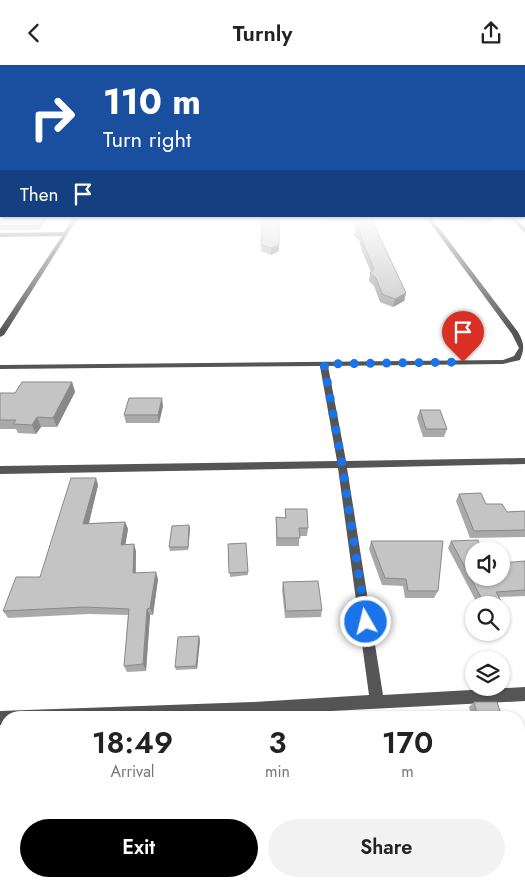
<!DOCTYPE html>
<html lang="en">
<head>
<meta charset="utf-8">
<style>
	:root { --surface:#fff; --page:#f2f2f2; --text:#222; --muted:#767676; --accent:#000 }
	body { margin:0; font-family:Jost,sans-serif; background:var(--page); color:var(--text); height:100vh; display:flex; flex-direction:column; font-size:19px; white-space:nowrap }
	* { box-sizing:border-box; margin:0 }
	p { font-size:16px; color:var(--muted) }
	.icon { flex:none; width:28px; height:28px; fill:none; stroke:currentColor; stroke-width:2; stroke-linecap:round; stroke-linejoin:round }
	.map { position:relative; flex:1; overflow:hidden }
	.sheet { position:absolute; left:0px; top:646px; width:525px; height:176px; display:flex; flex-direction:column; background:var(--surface); border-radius:20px 20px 0 0; box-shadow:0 1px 4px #0004 }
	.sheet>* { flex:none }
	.hud { position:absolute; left:0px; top:0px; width:525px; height:152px; box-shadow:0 1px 4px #0004; background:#1a4fa0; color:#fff; overflow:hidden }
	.controls { position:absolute; left:465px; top:476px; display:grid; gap:10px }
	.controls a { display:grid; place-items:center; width:45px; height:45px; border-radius:50%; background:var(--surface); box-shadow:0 1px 4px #0004; font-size:25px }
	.pin { position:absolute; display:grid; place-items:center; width:42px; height:42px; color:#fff; margin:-51px -21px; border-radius:50% 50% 50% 0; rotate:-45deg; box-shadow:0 0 5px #0007 }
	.pin .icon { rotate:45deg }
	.me { position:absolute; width:55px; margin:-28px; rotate:352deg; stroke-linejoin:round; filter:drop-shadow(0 0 4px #0008) }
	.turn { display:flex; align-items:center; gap:18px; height:105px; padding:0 20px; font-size:22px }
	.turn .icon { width:65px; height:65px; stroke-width:2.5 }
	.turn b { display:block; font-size:35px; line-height:42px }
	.then { display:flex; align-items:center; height:48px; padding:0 20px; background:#0003; gap:10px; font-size:19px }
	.eta { display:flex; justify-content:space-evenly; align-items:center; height:85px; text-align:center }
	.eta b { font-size:30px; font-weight:600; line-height:35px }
	.cta { display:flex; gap:10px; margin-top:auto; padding:10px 20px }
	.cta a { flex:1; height:58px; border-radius:30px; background:var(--accent); color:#fff; font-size:20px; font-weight:600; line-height:58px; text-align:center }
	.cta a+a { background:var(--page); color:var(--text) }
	header { display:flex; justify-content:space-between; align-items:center; height:65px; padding:0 20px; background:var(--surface); font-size:22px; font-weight:600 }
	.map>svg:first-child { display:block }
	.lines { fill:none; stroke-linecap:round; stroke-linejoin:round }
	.minor { fill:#555; fill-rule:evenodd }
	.wall { fill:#a9a9a9 }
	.shaded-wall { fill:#898989 }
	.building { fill:#c4c4c4; stroke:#898989 }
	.route { stroke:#1a73e8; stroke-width:9; stroke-dasharray:0 16.2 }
</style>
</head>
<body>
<header><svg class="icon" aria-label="back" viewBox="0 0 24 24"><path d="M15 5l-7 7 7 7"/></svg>Turnly<svg class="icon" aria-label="share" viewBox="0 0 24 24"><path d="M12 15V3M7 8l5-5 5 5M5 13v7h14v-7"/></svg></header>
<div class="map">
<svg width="525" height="822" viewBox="0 0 525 822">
	<rect width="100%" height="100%" fill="#fff"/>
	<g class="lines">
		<g class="minor">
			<polygon points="74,151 79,151 4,270 0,272 0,264 62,171 0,172 0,168 64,167"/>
			<path d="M425,151h5l88,116c6,11 7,16 2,28l-17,4 -175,2 18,95 179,-3v6l-178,4 36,227 142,-8v14l-308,16h-211v8h-6v-14l253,-9 116,-7 -31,-227 -338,6v-8l337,-5 -17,-95 -320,3v-4l503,-5 11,-4 5,-8 -7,-14z"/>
			<polygon points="508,151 513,151 525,163 525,168"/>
			<polygon points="252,816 270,816 271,822 253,822"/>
		</g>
	</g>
	<g class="wall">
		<polygon points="49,151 39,165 0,165 0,157"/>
		<polygon points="262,151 279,186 271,190 261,186"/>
		<polygon points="326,151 370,151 406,228 404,236 393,242 380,237 374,221 369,216 370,208 371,207 362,186 359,175 354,171 355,164 357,161 356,156 327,156"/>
		<polygon points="437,151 489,151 492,154 491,158 465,157 463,155 440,155"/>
		<polygon points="72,317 75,327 57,362 41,362 36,369 18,368 16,364 0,364 0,328 15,328"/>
		<polygon points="163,341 159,358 126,358 124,350"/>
		<polygon points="420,345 447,364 444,372 423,372 417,353"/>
		<polygon points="96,413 98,420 89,458 125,457 128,464 125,480 136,486 136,508 158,514 153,550 150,550 146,606 127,607 124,601 128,550 89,549 8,553 3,546 40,512"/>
		<polygon points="459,429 507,447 525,446 525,472 470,473 456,436"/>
		<polygon points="285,444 308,463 307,471 299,471 299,481 276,481 276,452 285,453"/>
		<polygon points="189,460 190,464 188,485 170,486 169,482"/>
		<polygon points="371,476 438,526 434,533 405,533 403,521 382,520 369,484"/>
		<polygon points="451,476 474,512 525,496 525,531 499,532 507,547 503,553 501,553 501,540 478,540 448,483"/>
		<polygon points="246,478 248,510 230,512 228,479"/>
		<polygon points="283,517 322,545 321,552 285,553 282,524"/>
		<polygon points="200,575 197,604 176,605 175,602"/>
		<polygon points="474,637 502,652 472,652 469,642"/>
		<polygon points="420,816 519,816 525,822 411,822 410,819"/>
	</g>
	<g class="shaded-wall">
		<polygon points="45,151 49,151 39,165 38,161"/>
		<polygon points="279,180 279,186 271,190 271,183"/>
		<polygon points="406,228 404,236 393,242 395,234"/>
		<polygon points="72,317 75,327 57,362 53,353"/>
		<polygon points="162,333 163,341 159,358 158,350"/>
		<polygon points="37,352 41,362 36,369 32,360"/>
		<polygon points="96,413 98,420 87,466 83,459"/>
		<polygon points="125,457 128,464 124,488 121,480"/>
		<polygon points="189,460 190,464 188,485 188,482"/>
		<polygon points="134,479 136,486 135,515 133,508"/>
		<polygon points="156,507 158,514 153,550 150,543"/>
		<polygon points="147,544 150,550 146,606 143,599"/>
		<polygon points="199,571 200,575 197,604 196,601"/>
		<polygon points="111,816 115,816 114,822 110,822"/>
	</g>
	<g class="building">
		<polygon points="5,151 45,151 38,161 0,161 0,157"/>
		<polygon points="262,151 275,151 279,152 279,180 271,183 261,180"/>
		<polygon points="357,151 370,151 406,228 395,234 382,229 376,213 370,208 374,204 363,178 360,167 355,164 358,158"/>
		<polygon points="440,151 489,151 492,154 466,154 464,152 441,152"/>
		<polygon points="22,317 72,317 53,353 37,352 32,360 13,359 16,355 0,355 0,328 15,328"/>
		<polygon points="129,333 162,333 158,350 124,350"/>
		<polygon points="420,345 440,345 447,364 426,364"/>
		<polygon points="71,413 96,413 83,459 125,457 121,480 134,479 133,508 156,507 150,543 147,544 143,599 124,601 129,544 85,542 3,546 16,512 40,512"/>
		<polygon points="481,428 486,439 502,439 507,447 525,446 525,465 474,466 459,429"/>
		<polygon points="285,444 307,444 308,463 299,463 300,473 277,473 276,452 286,453"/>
		<polygon points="189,460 188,482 169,482 172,461"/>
		<polygon points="478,475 482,485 474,485 474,512 501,512 501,498 525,496 525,525 496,527 507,547 501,548 501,540 485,540 451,476"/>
		<polygon points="371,476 443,476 438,526 408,526 406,514 385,513"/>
		<polygon points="246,478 248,507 229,508 228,479"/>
		<polygon points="318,516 322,545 286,546 283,517"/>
		<polygon points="199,571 196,601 175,602 178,572"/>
		<polygon points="474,637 497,637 502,652 478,652"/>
		<polygon points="294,647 294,652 276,652 276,648"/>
		<polygon points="519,713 521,713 525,724 525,822 415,822 414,817 425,816 519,816"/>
		<polygon points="6,807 6,816 111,816 110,822 0,822 0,808"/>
		<polygon points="198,816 226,816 227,822 198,822"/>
	</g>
	<linearGradient id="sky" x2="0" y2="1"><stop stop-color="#8cadcc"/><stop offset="0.57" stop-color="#fff"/><stop offset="1" stop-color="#fff" stop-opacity="0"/></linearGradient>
	<rect width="525" height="266" fill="url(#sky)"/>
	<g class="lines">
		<polyline class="route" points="366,557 342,399 324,299 463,297"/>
	</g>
</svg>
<div class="controls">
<a><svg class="icon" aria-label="sound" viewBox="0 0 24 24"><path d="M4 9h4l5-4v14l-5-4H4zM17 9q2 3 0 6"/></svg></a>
<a><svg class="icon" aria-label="search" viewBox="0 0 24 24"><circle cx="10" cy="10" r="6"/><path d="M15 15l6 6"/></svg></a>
<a><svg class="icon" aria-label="layers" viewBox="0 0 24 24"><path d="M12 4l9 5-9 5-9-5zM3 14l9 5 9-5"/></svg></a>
</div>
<div class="pin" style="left:463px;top:297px;background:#d93025"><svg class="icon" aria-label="arrive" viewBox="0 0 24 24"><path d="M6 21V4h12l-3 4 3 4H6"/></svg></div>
<svg class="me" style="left:366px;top:557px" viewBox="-20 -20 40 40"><circle r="17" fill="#1a73e8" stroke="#fff" stroke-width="3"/><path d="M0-11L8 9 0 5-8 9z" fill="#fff"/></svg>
<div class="hud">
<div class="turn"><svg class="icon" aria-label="right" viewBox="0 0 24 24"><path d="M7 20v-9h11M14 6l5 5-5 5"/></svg><div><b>110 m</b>Turn right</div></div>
<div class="then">Then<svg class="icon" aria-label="arrive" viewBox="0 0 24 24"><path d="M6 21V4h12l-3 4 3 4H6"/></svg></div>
</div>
<section class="sheet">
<div class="eta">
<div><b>18:49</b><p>Arrival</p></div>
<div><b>3</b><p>min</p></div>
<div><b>170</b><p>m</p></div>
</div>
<div class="cta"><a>Exit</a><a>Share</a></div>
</section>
</div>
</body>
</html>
